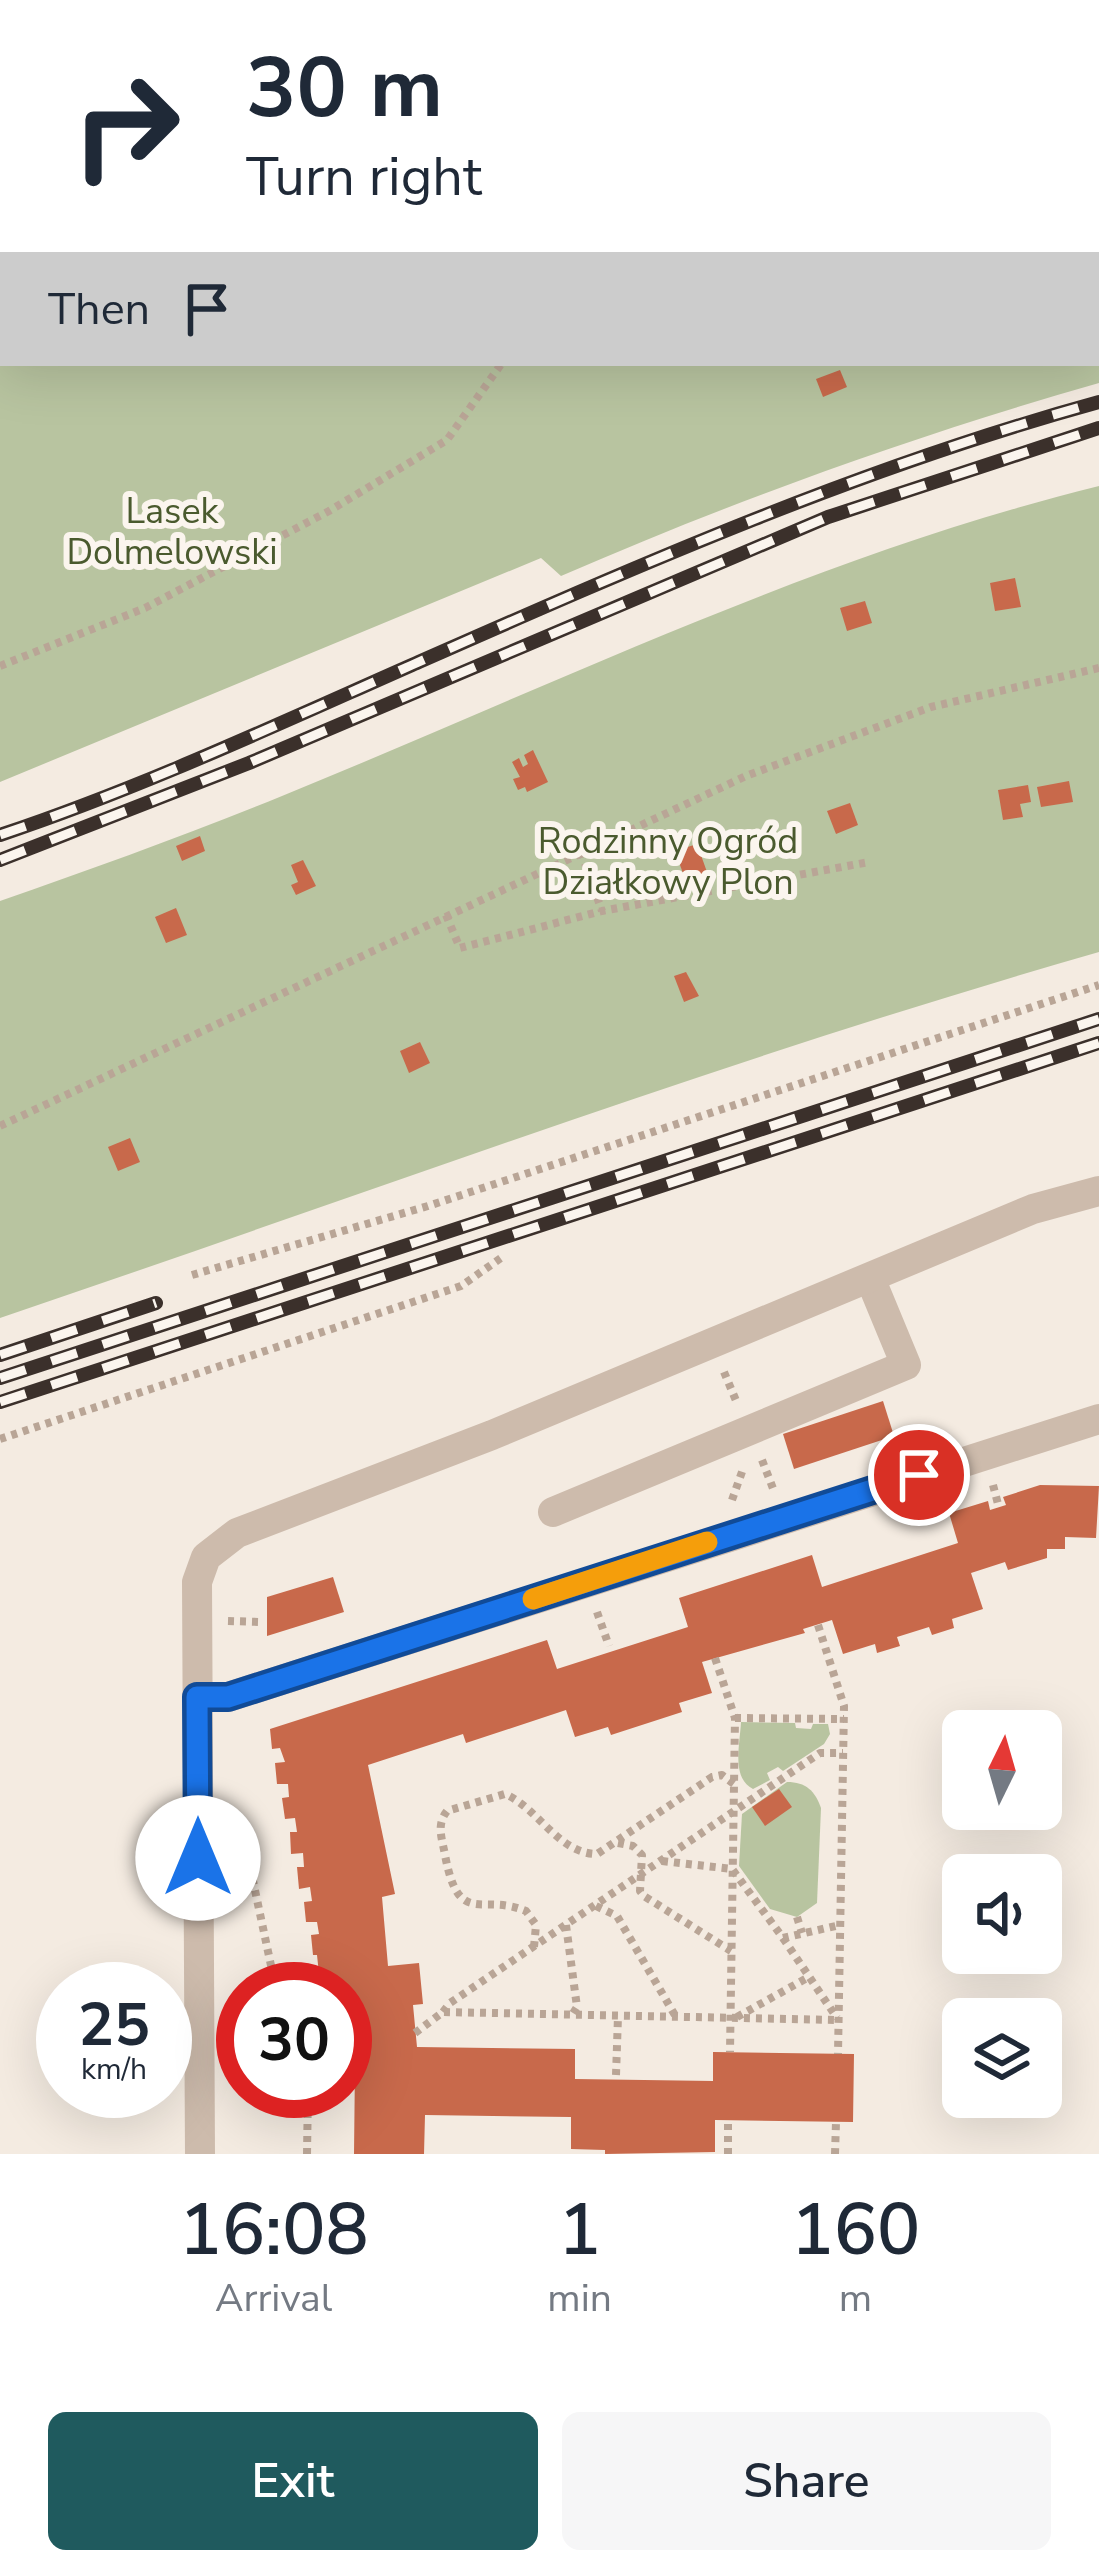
<!DOCTYPE html>
<html lang="en">
<head>
<meta charset="utf-8">
<style>
	:root { --surface:#fff; --page:#f6f6f7; --text:#1f2937; --muted:#747a83; --accent:#1f5a5e }
	body { margin:0; font-family:"Nunito Sans",sans-serif; background:var(--page); color:var(--text); height:100vh; display:flex; flex-direction:column; font-size:45px; white-space:nowrap }
	* { box-sizing:border-box; margin:0 }
	p { font-size:39px; color:var(--muted) }
	.icon { flex:none; width:66px; height:66px; fill:none; stroke:currentColor; stroke-width:2; stroke-linecap:round; stroke-linejoin:round }
	.map { position:relative; height:2154px; overflow:hidden }
	.sheet { display:flex; flex-direction:column; background:var(--surface); flex:1 }
	.sheet>* { flex:none }
	.banner { position:absolute; left:0px; top:0px; width:1101px; height:366px; box-shadow:0 12px 48px #0002; background:#fff; color:var(--text); overflow:hidden }
	.needle { width:78px; rotate:5deg }
	.tools { position:absolute; left:942px; top:1710px; display:grid; gap:24px }
	.tools a { display:grid; place-items:center; width:120px; height:120px; border-radius:18px; background:var(--surface); box-shadow:0 12px 48px #0002; font-size:60px }
	.speed { position:absolute; left:36px; top:1962px; display:flex; gap:24px; font-size:60px; font-weight:700; text-align:center }
	.speed>* { display:grid; place-content:center; width:156px; height:156px; border-radius:50%; background:var(--surface); box-shadow:0 12px 48px #0002; line-height:1 }
	.speed small { font-size:30px; font-weight:400 }
	.speed .limit { border:18px solid #d22; background:#fff; color:#111 }
	.pin { position:absolute; display:grid; place-items:center; width:102px; height:102px; color:#fff; margin:-51px; border:6px solid #fff; border-radius:50%; box-shadow:0 3px 12px #0007 }
	.me { position:absolute; width:132px; margin:-66px; rotate:0deg; stroke-linejoin:round; filter:drop-shadow(0 0 9px #0008) }
	.turn { display:flex; align-items:center; gap:42px; height:252px; padding:0 48px; font-size:54px }
	.turn .icon { width:156px; height:156px; stroke-width:2.5 }
	.turn b { display:block; font-size:84px; line-height:102px }
	.then { display:flex; align-items:center; height:114px; padding:0 48px; background:#0003; gap:24px; font-size:45px }
	.eta { display:flex; justify-content:space-evenly; align-items:center; height:204px; text-align:center }
	.eta b { font-size:72px; font-weight:600; line-height:84px }
	.button { display:flex; gap:24px; margin-top:auto; padding:24px 48px }
	.button a { flex:1; height:138px; border-radius:18px; background:var(--accent); color:#fff; font-size:48px; font-weight:600; line-height:138px; text-align:center }
	.button a+a { background:var(--page); color:var(--text) }
	.map>svg:first-child { display:block }
	.green { fill:#b8c4a0; fill-rule:evenodd }
	.building { fill:#c8694b }
	.lines { fill:none; stroke-linecap:round; stroke-linejoin:round }
	.path { stroke:#b9a596; stroke-width:8; stroke-dasharray:6 6; stroke-linecap:butt }
	.minor { stroke:#cdbbac; stroke-width:30 }
	.rail-casing { stroke:#3b302b; stroke-width:14 }
	.rail { stroke:#fbf5ee; stroke-width:9; stroke-dasharray:27; stroke-linecap:butt }
	.route-casing { stroke:#114b97; stroke-width:30 }
	.route { stroke:#1a73e8; stroke-width:21 }
	.slow { stroke:#f59e0b; stroke-width:21 }
	.labels { text-anchor:middle; dominant-baseline:central; stroke-width:12; stroke-linejoin:round; paint-order:stroke }
	.park-label { font-size:36px; fill:#4a5a2e; stroke:#fbf5ee }
</style>
</head>
<body>
<div class="map">
<svg width="1099" height="2154" viewBox="0 0 1099 2154">
	<rect width="100%" height="100%" fill="#f4ebe1"/>
	<g class="green">
		<path d="M0,0h1099v383c-183,52 -363,117 -538,193l-20,-18 -541,224zM3,3h1095v360h-1095z"/>
		<path d="M1099,486v466c-371,106 -733,242 -1099,366v-417c95,-33 189,-67 282,-105 270,-110 533,-240 817,-310z"/>
		<path d="M741,1722l54,1 1,5 15,1 2,-5h15l2,10 -6,10 -41,27 -5,-4 -11,6 3,7 -17,9c-22,-11 -13,-45 -12,-67z"/>
		<path d="M787,1782c19,0 28,9 34,26l-4,95 -20,14 -27,-8 -31,-43 3,-52z"/>
	</g>
	<g class="building">
		<polygon points="840,370 847,387 823,397 816,379"/>
		<polygon points="1015,578 1021,607 995,611 990,583"/>
		<polygon points="865,601 872,623 847,631 840,608"/>
		<polygon points="533,750 548,782 527,792 525,787 518,790 513,779 520,777 512,762 519,758 523,767 528,764 524,755"/>
		<polygon points="1069,781 1073,802 1041,807 1037,787"/>
		<polygon points="1028,785 1031,802 1020,804 1023,817 1003,820 998,790"/>
		<polygon points="850,803 858,825 836,834 827,811"/>
		<polygon points="200,836 205,851 182,861 176,846"/>
		<polygon points="697,844 707,872 685,879 675,851"/>
		<polygon points="303,860 316,886 296,895 291,885 298,882 291,865"/>
		<polygon points="176,908 187,935 166,943 155,917"/>
		<polygon points="686,972 699,996 684,1002 674,976"/>
		<polygon points="420,1042 430,1063 409,1073 400,1051"/>
		<polygon points="130,1138 140,1162 118,1171 108,1147"/>
		<polygon points="883,1401 894,1436 794,1469 783,1434"/>
		<polygon points="1040,1485 1099,1486 1096,1538 1065,1537 1065,1549 1047,1549 1047,1558 1008,1570 1005,1562 971,1573 983,1609 952,1619 954,1628 932,1635 929,1627 897,1637 900,1646 877,1653 875,1644 843,1654 832,1620 803,1629 805,1633 702,1662 712,1693 679,1703 682,1712 611,1735 608,1727 575,1737 566,1710 466,1743 463,1734 368,1765 395,1894 382,1897 388,1966 419,1963 423,2004 413,2005 417,2047 575,2049 575,2079 713,2081 713,2052 854,2054 853,2122 715,2120 715,2152 605,2154 605,2150 571,2149 571,2117 425,2115 424,2154 354,2154 355,2064 348,2064 345,2046 345,1989 328,1989 326,1973 319,1974 317,1955 313,1955 311,1935 319,1934 317,1922 306,1922 304,1902 312,1901 310,1887 299,1889 297,1867 304,1867 303,1853 291,1854 290,1832 297,1832 295,1818 285,1819 282,1798 289,1797 288,1784 277,1784 275,1763 285,1762 280,1748 272,1749 270,1729 547,1640 557,1669 688,1627 679,1598 812,1555 822,1587 958,1543 949,1513 988,1501 990,1510 1006,1505 1003,1497"/>
		<polygon points="333,1577 344,1612 267,1636 267,1597"/>
		<polygon points="779,1789 792,1807 765,1826 752,1807"/>
	</g>
	<g class="lines">
		<g class="path">
			<polyline points="88,3 90,0"/>
			<polyline points="627,3 628,0"/>
			<polyline points="1098,36 1099,36"/>
			<polyline points="0,267 3,258"/>
			<polyline points="0,666 145,608 329,511 447,440 502,363"/>
			<polyline points="581,852 602,911"/>
			<polyline points="446,915 460,948 602,911 869,862"/>
			<polyline points="0,1126 746,776 931,707 1099,668"/>
			<polyline points="192,1275 428,1206 1099,985"/>
			<polyline points="724,1372 737,1403"/>
			<polyline points="0,1439 461,1286 501,1258"/>
			<polyline points="762,1460 774,1491"/>
			<polyline points="993,1485 998,1504"/>
			<polyline points="732,1500 743,1469"/>
			<polyline points="597,1612 609,1646"/>
			<polyline points="228,1621 261,1622"/>
			<polyline points="818,1625 844,1706 838,2054"/>
			<polyline points="715,1658 735,1718 730,2052"/>
			<polyline points="735,1718 844,1719"/>
			<polyline points="232,1823 246,1848 276,1989"/>
			<polyline points="618,1843 633,1846 642,1855 640,1891 644,1896 731,1951"/>
			<polyline points="662,1861 732,1869 783,1938 840,1925"/>
			<polyline points="596,1906 617,1916 676,2017"/>
			<polyline points="797,1917 802,1933"/>
			<polyline points="566,1925 577,2007 572,2015"/>
			<polyline points="783,1938 837,2018"/>
			<path d="M534,1947l2,-22 -10,-14c-45,-19 -67,18 -81,-56 -3,-17 -9,-30 2,-44l58,-17c33,14 54,60 92,60l115,-77 10,-2 12,9"/>
			<polyline points="443,2012 450,2003 820,1753 843,1753"/>
			<polyline points="737,2017 807,1978"/>
			<polyline points="415,2033 443,2012 838,2020"/>
			<polyline points="616,2075 618,2016"/>
			<polyline points="307,2154 308,2091"/>
			<polyline points="728,2154 728,2120"/>
			<polyline points="835,2154 836,2122"/>
		</g>
		<g class="minor">
			<polyline points="553,1512 906,1365 870,1278"/>
			<polyline points="197,1697 228,1697 1099,1419"/>
			<polyline points="200,2154 197,1582 206,1557 237,1533 492,1435 1033,1209 1099,1191"/>
		</g>
		<g class="rail-casing">
			<g id="rail">
				<path d="M0,835c141,-47 276,-110 412,-170 225,-99 449,-198 687,-263"/>
				<polyline points="0,860 249,763 828,517 1099,428"/>
				<polyline points="0,1355 156,1303"/>
				<polyline points="0,1378 1099,1019"/>
				<polyline points="0,1402 1099,1043"/>
			</g>
		</g>
		<use href="#rail" class="rail"/>
	</g>
	<g class="lines">
		<g class="route-casing">
			<polyline id="route" points="198,1858 197,1697 228,1697 919,1475"/>
		</g>
		<use href="#route" class="route"/>
		<polyline class="slow" points="533,1599 707,1542"/>
	</g>
	<g class="labels">
		<g class="park-label">
			<text x="172" y="511">Lasek<tspan x="172" dy="41">Dolmelowski</tspan></text>
			<text x="668" y="841">Rodzinny Ogród<tspan x="668" dy="41">Działkowy Plon</tspan></text>
		</g>
	</g>
</svg>
<div class="tools">
<a><svg class="needle" viewBox="-14 -14 28 28"><path d="M0-13l5 13h-10z" fill="#e53935"/><path d="M0 13l5-13h-10z" fill="#747a83"/></svg></a>
<a><svg class="icon" aria-label="sound" viewBox="0 0 24 24"><path d="M4 9h4l5-4v14l-5-4H4zM17 9q2 3 0 6"/></svg></a>
<a><svg class="icon" aria-label="layers" viewBox="0 0 24 24"><path d="M12 4l9 5-9 5-9-5zM3 14l9 5 9-5"/></svg></a>
</div>
<div class="speed"><div>25<small>km/h</small></div><div class="limit">30</div></div>
<div class="pin" style="left:919px;top:1475px;background:#d93025"><svg class="icon" aria-label="arrive" viewBox="0 0 24 24"><path d="M6 21V4h12l-3 4 3 4H6"/></svg></div>
<svg class="me" style="left:198px;top:1858px" viewBox="-20 -20 40 40"><circle r="19" fill="#fff"/><path d="M0-13L10 11 0 6-10 11z" fill="#1a73e8"/></svg>
<div class="banner">
<div class="turn"><svg class="icon" aria-label="right" viewBox="0 0 24 24"><path d="M7 20v-9h11M14 6l5 5-5 5"/></svg><div><b>30 m</b>Turn right</div></div>
<div class="then">Then<svg class="icon" aria-label="arrive" viewBox="0 0 24 24"><path d="M6 21V4h12l-3 4 3 4H6"/></svg></div>
</div>
</div>
<section class="sheet">
<div class="eta">
<div><b>16:08</b><p>Arrival</p></div>
<div><b>1</b><p>min</p></div>
<div><b>160</b><p>m</p></div>
</div>
<div class="button"><a>Exit</a><a>Share</a></div>
</section>
</body>
</html>
